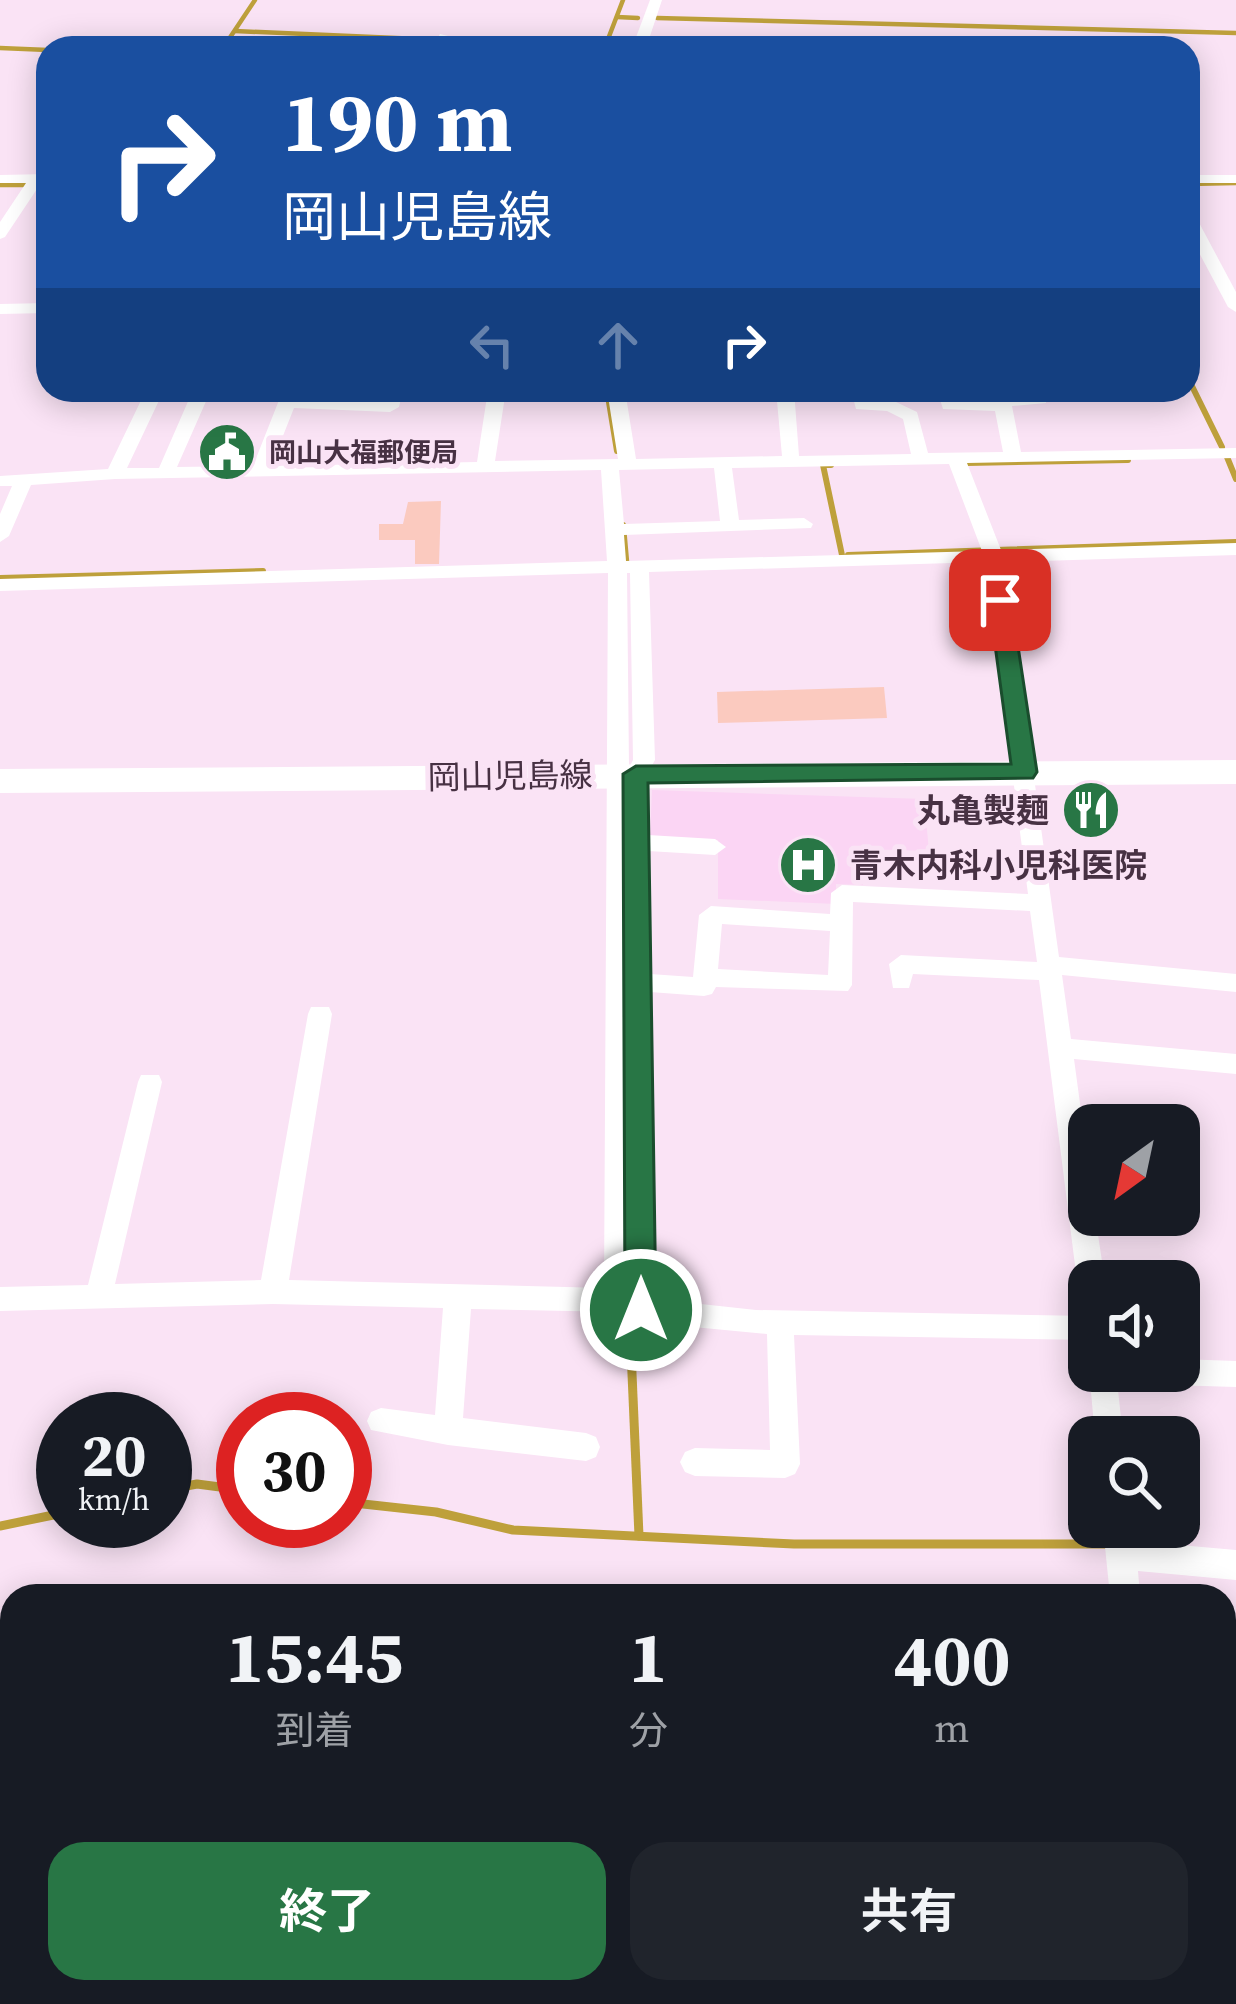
<!DOCTYPE html>
<html lang="ja">
<head>
<meta charset="utf-8">
<style>
	:root { --surface:#171b24; --page:#20242c; --text:#f1f3f6; --muted:#9ea1a6; --accent:#287645 }
	body { margin:0; font-family:"Source Serif 4","Noto Sans JP",serif; background:var(--page); color:var(--text); height:100vh; display:flex; flex-direction:column; font-size:45px; white-space:nowrap }
	* { box-sizing:border-box; margin:0 }
	p { font-size:39px; color:var(--muted) }
	.icon { flex:none; width:66px; height:66px; fill:none; stroke:currentColor; stroke-width:2; stroke-linecap:round; stroke-linejoin:round }
	.map { position:relative; flex:1; overflow:hidden }
	.panel { position:absolute; left:0px; top:1584px; width:1236px; height:420px; display:flex; flex-direction:column; background:var(--surface); border-radius:36px 36px 0 0; box-shadow:0 6px 30px #0003 }
	.panel>* { flex:none }
	.banner { position:absolute; left:36px; top:36px; width:1164px; height:366px; border-radius:36px; box-shadow:0 6px 30px #0003; background:#1a4fa0; color:#fff; overflow:hidden }
	.needle { width:78px; rotate:213deg }
	.buttons { position:absolute; left:1068px; top:1104px; display:grid; gap:24px }
	.buttons a { display:grid; place-items:center; width:132px; height:132px; border-radius:24px; background:var(--surface); box-shadow:0 6px 30px #0003; font-size:60px }
	.speed { position:absolute; left:36px; top:1392px; display:flex; gap:24px; font-size:60px; font-weight:700; text-align:center }
	.speed>* { display:grid; place-content:center; width:156px; height:156px; border-radius:50%; background:var(--surface); box-shadow:0 6px 30px #0003; line-height:1 }
	.speed small { font-size:30px; font-weight:400 }
	.speed .limit { border:18px solid #d22; background:#fff; color:#111 }
	.pin { position:absolute; display:grid; place-items:center; width:102px; height:102px; color:#fff; margin:-51px; border-radius:24px; box-shadow:0 6px 18px #0006 }
	.me { position:absolute; width:132px; margin:-66px; rotate:0deg; stroke-linejoin:round; filter:drop-shadow(0 0 9px #0008) }
	.turn { display:flex; align-items:center; gap:42px; height:252px; padding:0 48px; font-size:54px }
	.turn .icon { width:156px; height:156px; stroke-width:2.5 }
	.turn b { display:block; font-size:84px; line-height:102px }
	.lanes { display:flex; align-items:center; height:114px; padding:0 48px; background:#0003; justify-content:center; gap:60px; direction:ltr }
	.lanes .off { opacity:.35 }
	.eta { display:flex; justify-content:space-evenly; align-items:center; height:204px; text-align:center }
	.eta b { font-size:72px; font-weight:700; line-height:84px }
	.button { display:flex; gap:24px; margin-top:auto; padding:24px 48px }
	.button a { flex:1; height:138px; border-radius:36px; background:var(--accent); color:#fff; font-size:48px; font-weight:700; line-height:138px; text-align:center }
	.button a+a { background:var(--page); color:var(--text) }
	.map>svg:first-child { display:block }
	.built { fill:#fbd5f4 }
	.green { fill:#fbcabf }
	.lines { fill:none; stroke-linecap:round; stroke-linejoin:round }
	.stream-far2 { stroke:#bea03b; stroke-width:4.5 }
	.stream-far1 { stroke:#bea03b; stroke-width:6 }
	.stream { stroke:#bea03b; stroke-width:9 }
	.minor { fill:#fff; fill-rule:evenodd }
	.primary { fill:#fff; fill-rule:evenodd }
	.trunk { fill:#fff; fill-rule:evenodd }
	.route { fill:#287645; stroke:#1a4d2d; stroke-width:3 }
	.labels { text-anchor:middle; dominant-baseline:central; stroke-width:10; stroke-linejoin:round; paint-order:stroke }
	.far-poi-label { font-size:27px; font-weight:bold; fill:#473143; stroke:#fae3f5; text-anchor:start }
	.street-label { font-size:33px; fill:#473143; stroke:#fae3f5 }
	.poi-label { font-size:33px; font-weight:bold; fill:#473143; stroke:#fae3f5; text-anchor:end }
</style>
</head>
<body>
<div class="map">
<svg width="1236" height="2004" viewBox="0 0 1236 2004">
	<rect width="100%" height="100%" fill="#fae3f5"/>
	<polygon class="built" points="652,790 924,799 929,851 861,849 863,885 836,884 836,904 718,899 718,840 650,838"/>
	<g class="green">
		<polygon points="441,501 439,564 415,564 415,540 379,540 379,524 403,524 408,502"/>
		<polygon points="884,687 887,718 718,723 717,692"/>
	</g>
	<g class="lines">
		<g class="stream-far2">
			<polyline points="617,17 638,18"/>
			<polyline points="657,18 1236,33"/>
			<polyline points="235,31 605,47"/>
			<polyline points="605,47 623,0"/>
			<polyline points="0,48 48,50"/>
			<polyline points="223,48 255,0"/>
			<polyline points="1188,184 1236,183"/>
			<polyline points="0,185 48,185"/>
		</g>
		<g class="stream-far1">
			<polyline points="1188,378 1222,447"/>
			<polyline points="607,390 617,451"/>
			<polyline points="1227,457 1236,479"/>
			<polyline points="967,463 1128,460"/>
			<polyline points="831,465 823,465 842,555"/>
			<polyline points="623,525 627,570"/>
			<polyline points="848,555 1236,542"/>
			<polyline points="0,578 263,571"/>
		</g>
		<g class="stream">
			<polyline points="629,1304 639,1536"/>
			<polyline points="165,1490 197,1484 243,1490"/>
			<polyline points="345,1502 436,1512 513,1530 794,1544 1105,1544"/>
			<polyline points="0,1526 63,1513"/>
		</g>
		<g class="minor">
			<polygon points="650,0 662,0 646,48 632,48"/>
			<polygon points="440,34 452,37 446,48 432,48"/>
			<polygon points="504,37 514,37 513,48 499,48"/>
			<polygon points="48,174 48,182 41,183 5,237 0,239 0,222 26,183 0,183 0,175"/>
			<rect x="1188" y="175" width="48" height="8"/>
			<polygon points="1188,212 1196,217 1236,292 1236,312 1228,307 1188,232"/>
			<polygon points="48,303 48,313 0,314 0,304"/>
			<path d="M146,390h18l-37,78h32l34,-78h18l-34,77 76,-1 30,-76h18l-3,7 85,4 2,-11h18l-4,17 -9,5 -96,-4 -23,58 206,-4 11,-72h18l-11,71 123,-2 -11,-69h18l11,69 146,-3 -6,-66h18l5,66 112,-2 -8,-35 -16,-8 -31,-2 -5,-19h18l1,10 26,2 21,10 11,41 75,-1 -8,-41 -52,-2 -6,-19h18l2,10c26,0 47,-4 73,-6l-1,-4h18l-1,13 -34,3 9,46 215,-4v10l-269,5 34,87 235,-7v12l-232,7 55,395 177,17v18l-174,-17 9,64 165,15v20l-162,-15 15,111v45h6l10,66h-16v11l-8,-3 -4,-8 -38,-301 -126,-6 -4,14h-16l-4,-24 12,-9 136,7 -7,-51 -177,-9 -1,83 -4,6 -132,-4 -4,7 -8,2 -54,-4 5,307 101,11 333,6v24l-295,-5 6,129 -5,10 -10,4 -90,-2 -10,-4 -5,-10 5,-10 10,-4 75,2 -3,-116 -126,-12 -12,-9 -11,-1 -147,-3 -8,109 123,15 10,4 4,10 -4,10 -10,4 -138,-16 -77,-15 -4,-9 4,-9 10,-4 54,7 8,-107 -170,-4 -273,7v-24l88,-2 50,-203 3,-7h18l3,7 -47,202 146,-4 47,-266 3,-7h18l3,7 -43,266 315,8 4,-715 -608,18v-12l607,-18 -6,-91 -486,9 -84,6 -22,51 -9,6v-28l12,-28h-12v-10l108,-7zM949,464l33,87 -356,10 -2,-26 187,-7 2,-4 -9,-6 -65,2 -7,-52zM714,468l6,53 -96,3 -5,-54zM985,562l43,332 -186,-9 -11,8 -1,21 -119,-8 -12,9 -6,62 -43,-3 -2,-123 67,4 11,-8 -11,-8 -67,-4 -1,-61 8,-14 -6,-188zM627,573h3l3,187 -4,8zM722,924l108,7 -2,44 -110,-6z"/>
			<polygon points="1179,1359 1236,1361 1236,1387 1137,1384 1127,1380 1123,1371 1179,1371"/>
			<polygon points="1089,1369 1116,1371 1123,1437 1095,1437"/>
			<polygon points="1103,1527 1133,1527 1134,1541 1236,1550 1236,1580 1138,1571 1140,1596 1110,1596"/>
			<polygon points="1094,1992 1128,1992 1129,2004 1093,2004"/>
		</g>
		<polygon class="primary" points="1236,760 1236,784 0,793 0,769"/>
		<g class="trunk">
			<polygon points="0,1785 12,1789 12,1843 0,1839"/>
			<polygon points="0,1862 12,1865 12,1921 0,1916"/>
			<polygon points="298,1992 388,1992 393,2004 303,2004"/>
			<polygon points="562,1992 653,1992 658,2004 567,2004"/>
		</g>
	</g>
	<polygon class="route" points="1000,593 1011,600 1037,772 1033,778 648,783 656,1310 652,1320 641,1324 630,1320 625,1310 623,774 636,766 1011,764 989,600"/>
	<defs>
		<g id="civic-disc" transform="scale(3)"><circle r="9.5" fill="#287645" stroke="#fae3f5"/><path d="M-.6-6.5H3V-4.5H.6V-3L4-1V1h2V6H-6V1h2V-1L-.6-3ZM-1.2 2.5V6h2.4V2.5Z" fill="#fff"/></g>
		<g id="restaurant-disc" transform="scale(3)"><circle r="9.5" fill="#287645" stroke="#fae3f5"/><path d="M-5-6h1v4h1v-4h1v4h1v-4h1v5L-1.5 .5V6h-2V.5L-5-1ZM5-6V6H3V1.5H1.5Q1.5-4 5-6Z" fill="#fff"/></g>
		<g id="hospital-disc" transform="scale(3)"><circle r="9.5" fill="#287645" stroke="#fae3f5"/><path d="M-5-5h3v3.5h4V-5h3V5h-3V1.5h-4V5h-3Z" fill="#fff"/></g>
	</defs>
	<g fill-rule="evenodd">
		<use href="#civic-disc" x="227" y="452"/>
		<use href="#restaurant-disc" x="1091" y="810"/>
		<use href="#hospital-disc" x="808" y="865"/>
	</g>
	<g class="labels">
		<g class="far-poi-label">
			<text x="269" y="452">岡山大福郵便局</text>
		</g>
		<g class="street-label">
			<text transform="translate(510 776) rotate(-1)">岡山児島線</text>
		</g>
		<g class="poi-label">
			<text x="1049" y="810">丸亀製麺</text>
			<text x="850" y="865" text-anchor="start">青木内科小児科医院</text>
		</g>
	</g>
</svg>
<div class="buttons">
<a><svg class="needle" viewBox="-14 -14 28 28"><path d="M0-13l5 13h-10z" fill="#e53935"/><path d="M0 13l5-13h-10z" fill="#9ea1a6"/></svg></a>
<a><svg class="icon" aria-label="sound" viewBox="0 0 24 24"><path d="M4 9h4l5-4v14l-5-4H4zM17 9q2 3 0 6"/></svg></a>
<a><svg class="icon" aria-label="search" viewBox="0 0 24 24"><circle cx="10" cy="10" r="6"/><path d="M15 15l6 6"/></svg></a>
</div>
<div class="speed"><div>20<small>km/h</small></div><div class="limit">30</div></div>
<div class="pin" style="left:1000px;top:600px;background:#d93025"><svg class="icon" aria-label="arrive" viewBox="0 0 24 24"><path d="M6 21V4h12l-3 4 3 4H6"/></svg></div>
<svg class="me" style="left:641px;top:1310px" viewBox="-20 -20 40 40"><circle r="17" fill="#287645" stroke="#fff" stroke-width="3"/><path d="M0-11L8 9 0 5-8 9z" fill="#fff"/></svg>
<div class="banner">
<div class="turn"><svg class="icon" aria-label="right" viewBox="0 0 24 24"><path d="M7 20v-9h11M14 6l5 5-5 5"/></svg><div><b>190 m</b>岡山児島線</div></div>
<div class="lanes"><svg class="icon off" aria-label="left" viewBox="0 0 24 24"><path d="M17 20v-9H6M10 6l-5 5 5 5"/></svg><svg class="icon off" aria-label="ahead" viewBox="0 0 24 24"><path d="M12 20V5M6 11l6-6 6 6"/></svg><svg class="icon" aria-label="right" viewBox="0 0 24 24"><path d="M7 20v-9h11M14 6l5 5-5 5"/></svg></div>
</div>
<section class="panel">
<div class="eta">
<div><b>15:45</b><p>到着</p></div>
<div><b>1</b><p>分</p></div>
<div><b>400</b><p>m</p></div>
</div>
<div class="button"><a>終了</a><a>共有</a></div>
</section>
</div>
</body>
</html>
